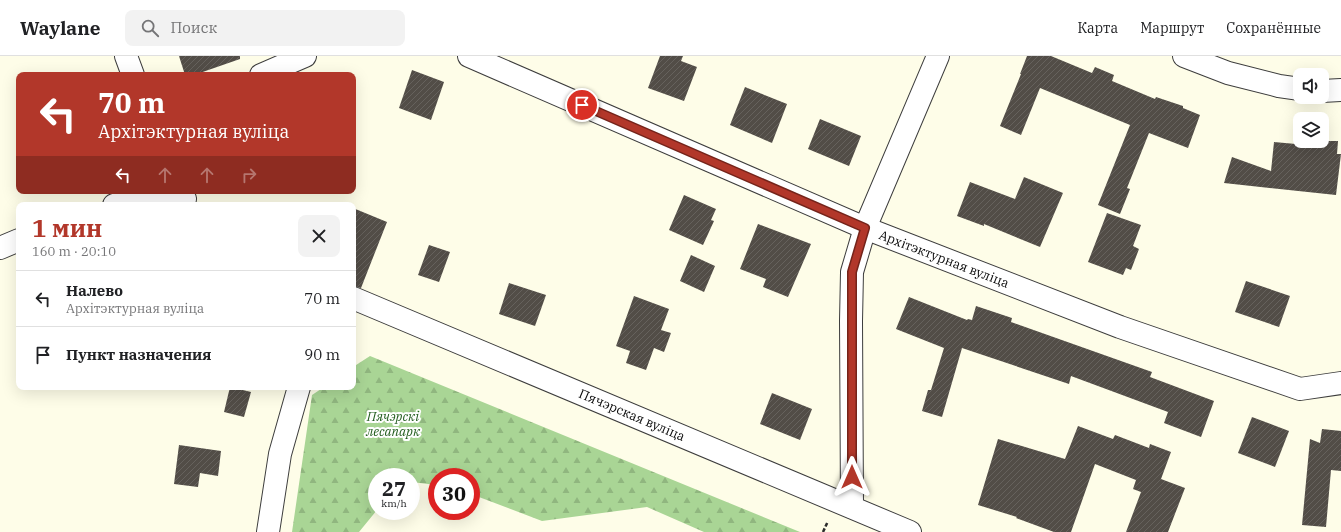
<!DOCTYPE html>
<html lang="ru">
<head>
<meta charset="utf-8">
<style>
	:root { --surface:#fff; --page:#f2f2f2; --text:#202124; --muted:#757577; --line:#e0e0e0; --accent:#b2372a }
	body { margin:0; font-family:"IBM Plex Serif",serif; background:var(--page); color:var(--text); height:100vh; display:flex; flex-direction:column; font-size:15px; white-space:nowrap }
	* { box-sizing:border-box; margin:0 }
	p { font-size:13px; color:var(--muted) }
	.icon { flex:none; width:22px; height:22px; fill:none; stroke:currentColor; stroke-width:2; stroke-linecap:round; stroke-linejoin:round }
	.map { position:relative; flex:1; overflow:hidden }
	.sheet { position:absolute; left:16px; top:146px; width:340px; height:188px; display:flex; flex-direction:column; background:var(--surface); border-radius:8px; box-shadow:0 4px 16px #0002 }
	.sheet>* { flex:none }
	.top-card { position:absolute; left:16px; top:16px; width:340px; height:122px; border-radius:8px; box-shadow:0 4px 16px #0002; background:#b2372a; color:#fff; overflow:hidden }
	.tools { position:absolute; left:1293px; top:12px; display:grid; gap:8px }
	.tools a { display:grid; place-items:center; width:36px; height:36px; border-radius:8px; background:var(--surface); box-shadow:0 4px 16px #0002; font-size:20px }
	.speed { position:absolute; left:368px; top:412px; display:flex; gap:8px; font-size:20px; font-weight:700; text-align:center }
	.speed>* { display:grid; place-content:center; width:52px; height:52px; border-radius:50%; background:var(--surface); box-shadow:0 4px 16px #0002; line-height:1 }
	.speed small { font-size:10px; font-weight:400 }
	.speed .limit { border:6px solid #d22; background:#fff; color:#111 }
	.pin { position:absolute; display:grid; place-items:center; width:34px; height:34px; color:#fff; margin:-17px; border:2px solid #fff; border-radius:50%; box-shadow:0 1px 4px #0007 }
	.me { position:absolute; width:44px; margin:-22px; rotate:0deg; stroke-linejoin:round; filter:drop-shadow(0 0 3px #0008) }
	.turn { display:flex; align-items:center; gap:14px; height:84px; padding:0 16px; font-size:18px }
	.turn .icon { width:52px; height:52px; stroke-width:2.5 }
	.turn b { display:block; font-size:28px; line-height:34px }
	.lanes { display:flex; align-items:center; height:38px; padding:0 16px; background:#0003; justify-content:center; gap:20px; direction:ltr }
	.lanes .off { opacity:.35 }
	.round { display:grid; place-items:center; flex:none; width:42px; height:42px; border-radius:8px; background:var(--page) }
	.summary { display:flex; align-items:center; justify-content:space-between; height:68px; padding:0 16px }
	h1 { font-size:24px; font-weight:700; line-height:30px; color:var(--accent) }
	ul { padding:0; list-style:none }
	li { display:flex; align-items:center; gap:12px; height:56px; padding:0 16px; border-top:1px solid var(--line) }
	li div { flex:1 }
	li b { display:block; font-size:15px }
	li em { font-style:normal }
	header { display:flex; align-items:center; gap:24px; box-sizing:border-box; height:56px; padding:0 20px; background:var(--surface); border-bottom:1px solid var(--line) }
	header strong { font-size:19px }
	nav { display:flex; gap:22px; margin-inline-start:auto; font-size:14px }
	.search { width:280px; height:36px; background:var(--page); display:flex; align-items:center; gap:10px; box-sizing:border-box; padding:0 14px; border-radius:8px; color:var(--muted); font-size:15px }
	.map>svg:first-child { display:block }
	.forest { fill:url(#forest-firs) }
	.building { fill:url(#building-hatch) }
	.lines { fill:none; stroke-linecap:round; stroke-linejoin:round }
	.minor-casing { stroke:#3d3d3d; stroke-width:24 }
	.path { stroke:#2c2c2c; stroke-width:2.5; stroke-dasharray:4 2; stroke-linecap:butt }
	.minor { stroke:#fff; stroke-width:22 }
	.route-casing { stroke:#74241b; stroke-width:10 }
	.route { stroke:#b2372a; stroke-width:7 }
	.labels { text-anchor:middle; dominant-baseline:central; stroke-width:4; stroke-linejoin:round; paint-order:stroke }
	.street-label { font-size:13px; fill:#0a0a0a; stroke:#fff }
	.park-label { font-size:13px; font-style:italic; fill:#235d1f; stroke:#fff }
</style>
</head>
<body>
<header>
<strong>Waylane</strong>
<div class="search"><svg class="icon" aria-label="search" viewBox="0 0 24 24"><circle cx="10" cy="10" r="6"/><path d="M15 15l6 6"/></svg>Поиск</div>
<nav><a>Карта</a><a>Маршрут</a><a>Сохранённые</a></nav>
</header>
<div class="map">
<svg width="1341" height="476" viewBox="0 0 1341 476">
	<defs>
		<pattern id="forest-firs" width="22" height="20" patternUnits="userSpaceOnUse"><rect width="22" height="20" fill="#a9d595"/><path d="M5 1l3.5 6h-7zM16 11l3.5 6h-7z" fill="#90b67f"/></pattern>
		<pattern id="building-hatch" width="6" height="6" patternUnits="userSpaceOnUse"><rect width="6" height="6" fill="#524d47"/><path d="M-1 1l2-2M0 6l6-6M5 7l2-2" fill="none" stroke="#66625d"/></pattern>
	</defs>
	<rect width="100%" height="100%" fill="#fefde8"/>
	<polygon class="forest" points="370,300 800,476 704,476 647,451 542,465 471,438 471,421 437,421 437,429 411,426 411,421 377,421 377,454 359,476 292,476 312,339 324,331 353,331 353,311"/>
	<g class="building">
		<polygon points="179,0 240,0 240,3 194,19 185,19"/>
		<polygon points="660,0 683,0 681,5 697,11 684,45 648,32"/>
		<polygon points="1027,0 1051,0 1092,17 1095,11 1114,19 1112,25 1155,43 1156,41 1183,50 1183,52 1200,59 1188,92 1149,77 1127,132 1130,133 1120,158 1098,149 1130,69 1040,32 1021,79 1000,70 1021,18 1020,18"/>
		<polygon points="412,14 444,26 431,64 399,52"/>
		<polygon points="745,31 787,48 772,87 730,69"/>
		<polygon points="820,63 861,80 849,110 808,93"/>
		<polygon points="1319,85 1338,85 1337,98 1341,98 1336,139 1224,127 1232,101 1271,115 1274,86 1318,90"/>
		<polygon points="1024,121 1063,137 1040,191 984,168 984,170 957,160 970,126 1015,143"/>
		<polygon points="684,139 716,153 711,164 714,165 703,189 669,174"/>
		<polygon points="353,152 387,166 361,232 353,230"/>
		<polygon points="1107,157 1141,169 1133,190 1139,193 1131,214 1126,212 1123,219 1088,206"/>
		<polygon points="758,168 811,188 788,241 763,231 766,223 740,213"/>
		<polygon points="429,189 450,196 439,226 418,219"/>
		<polygon points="691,199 715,210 704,236 680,225"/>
		<polygon points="1246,225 1290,240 1279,271 1235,256"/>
		<polygon points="509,227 546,239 535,270 499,258"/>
		<polygon points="634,240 669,253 661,274 671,277 664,296 654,292 646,314 626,307 630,295 616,290"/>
		<polygon points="909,241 967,264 968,263 972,264 976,250 1012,262 1011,266 1152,316 1150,321 1214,345 1201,381 1164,367 1168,356 1071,320 1069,328 962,292 942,361 922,355 928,334 931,334 944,292 896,273"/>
		<polygon points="230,331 251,336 244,361 224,356"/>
		<polygon points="772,337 812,353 800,384 760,368"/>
		<polygon points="1252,361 1289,375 1275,411 1238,397"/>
		<polygon points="1078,370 1113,383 1115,379 1149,392 1150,388 1171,396 1161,423 1185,432 1168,476 1126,476 1141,436 1133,433 1136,424 1095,408 1071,476 1054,476 1016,462 1017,461 978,449 998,383 1065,403"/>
		<polygon points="1322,373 1341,375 1341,415 1331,414 1326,471 1302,469 1310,383 1320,387"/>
		<polygon points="179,389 221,395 218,420 200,417 198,431 174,428"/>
	</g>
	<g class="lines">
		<g class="minor-casing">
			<g id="minor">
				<polyline points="126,0 133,19"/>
				<polyline points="469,0 865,172 1120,271 1300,333 1341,327"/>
				<polyline points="1184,0 1228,17 1279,30 1300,33"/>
				<polyline points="261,19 305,0"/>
				<polyline points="1322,35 1341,34"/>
				<polyline points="114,149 141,139 185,143"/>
				<polyline points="0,192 19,184"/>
				<polyline points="353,242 910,476"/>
				<polyline points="852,451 851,265 852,216 865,172 938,0"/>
				<polyline points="268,476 280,398 299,331"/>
			</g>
		</g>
		<polyline class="path" points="823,476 828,465"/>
		<use href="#minor" class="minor"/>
	</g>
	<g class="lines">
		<g class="route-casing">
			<polyline id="route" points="582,49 865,172 852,216 852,421"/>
		</g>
		<use href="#route" class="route"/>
	</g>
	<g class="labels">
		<g class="street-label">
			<text transform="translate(944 203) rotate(21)">Архітэктурная вуліца</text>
			<text transform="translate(632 359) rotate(23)">Пячэрская вуліца</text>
		</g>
		<g class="park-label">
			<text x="393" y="360">Пячэрскі<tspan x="393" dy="15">лесапарк</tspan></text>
		</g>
	</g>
</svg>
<div class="tools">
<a><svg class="icon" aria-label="sound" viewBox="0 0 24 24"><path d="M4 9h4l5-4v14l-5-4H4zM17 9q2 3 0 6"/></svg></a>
<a><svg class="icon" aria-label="layers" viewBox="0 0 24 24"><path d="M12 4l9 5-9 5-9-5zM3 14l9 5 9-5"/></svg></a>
</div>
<div class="speed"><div>27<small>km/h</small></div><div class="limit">30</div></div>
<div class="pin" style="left:582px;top:49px;background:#d93025"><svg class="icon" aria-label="arrive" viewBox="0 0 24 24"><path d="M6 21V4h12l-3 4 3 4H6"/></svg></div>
<svg class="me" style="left:852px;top:421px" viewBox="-20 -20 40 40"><path d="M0-17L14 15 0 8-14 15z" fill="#b2372a" stroke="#fff" stroke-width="4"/></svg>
<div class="top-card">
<div class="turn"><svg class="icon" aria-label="left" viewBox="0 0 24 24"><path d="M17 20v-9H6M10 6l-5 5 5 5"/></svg><div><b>70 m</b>Архітэктурная вуліца</div></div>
<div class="lanes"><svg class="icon" aria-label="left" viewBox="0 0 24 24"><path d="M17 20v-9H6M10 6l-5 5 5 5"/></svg><svg class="icon off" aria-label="ahead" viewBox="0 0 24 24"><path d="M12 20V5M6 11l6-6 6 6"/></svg><svg class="icon off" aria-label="ahead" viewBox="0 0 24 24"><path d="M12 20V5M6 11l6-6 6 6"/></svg><svg class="icon off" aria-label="right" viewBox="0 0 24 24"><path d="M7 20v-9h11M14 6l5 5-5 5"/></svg></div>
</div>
<section class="sheet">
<div class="summary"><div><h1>1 мин</h1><p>160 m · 20:10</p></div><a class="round"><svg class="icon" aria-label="close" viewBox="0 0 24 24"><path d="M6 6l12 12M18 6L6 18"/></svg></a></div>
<ul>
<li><svg class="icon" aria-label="left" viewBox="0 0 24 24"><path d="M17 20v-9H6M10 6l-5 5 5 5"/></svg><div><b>Налево</b><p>Архітэктурная вуліца</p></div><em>70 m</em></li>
<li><svg class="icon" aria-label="arrive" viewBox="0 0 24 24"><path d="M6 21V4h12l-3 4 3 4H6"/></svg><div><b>Пункт назначения</b></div><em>90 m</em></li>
</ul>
</section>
</div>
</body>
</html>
